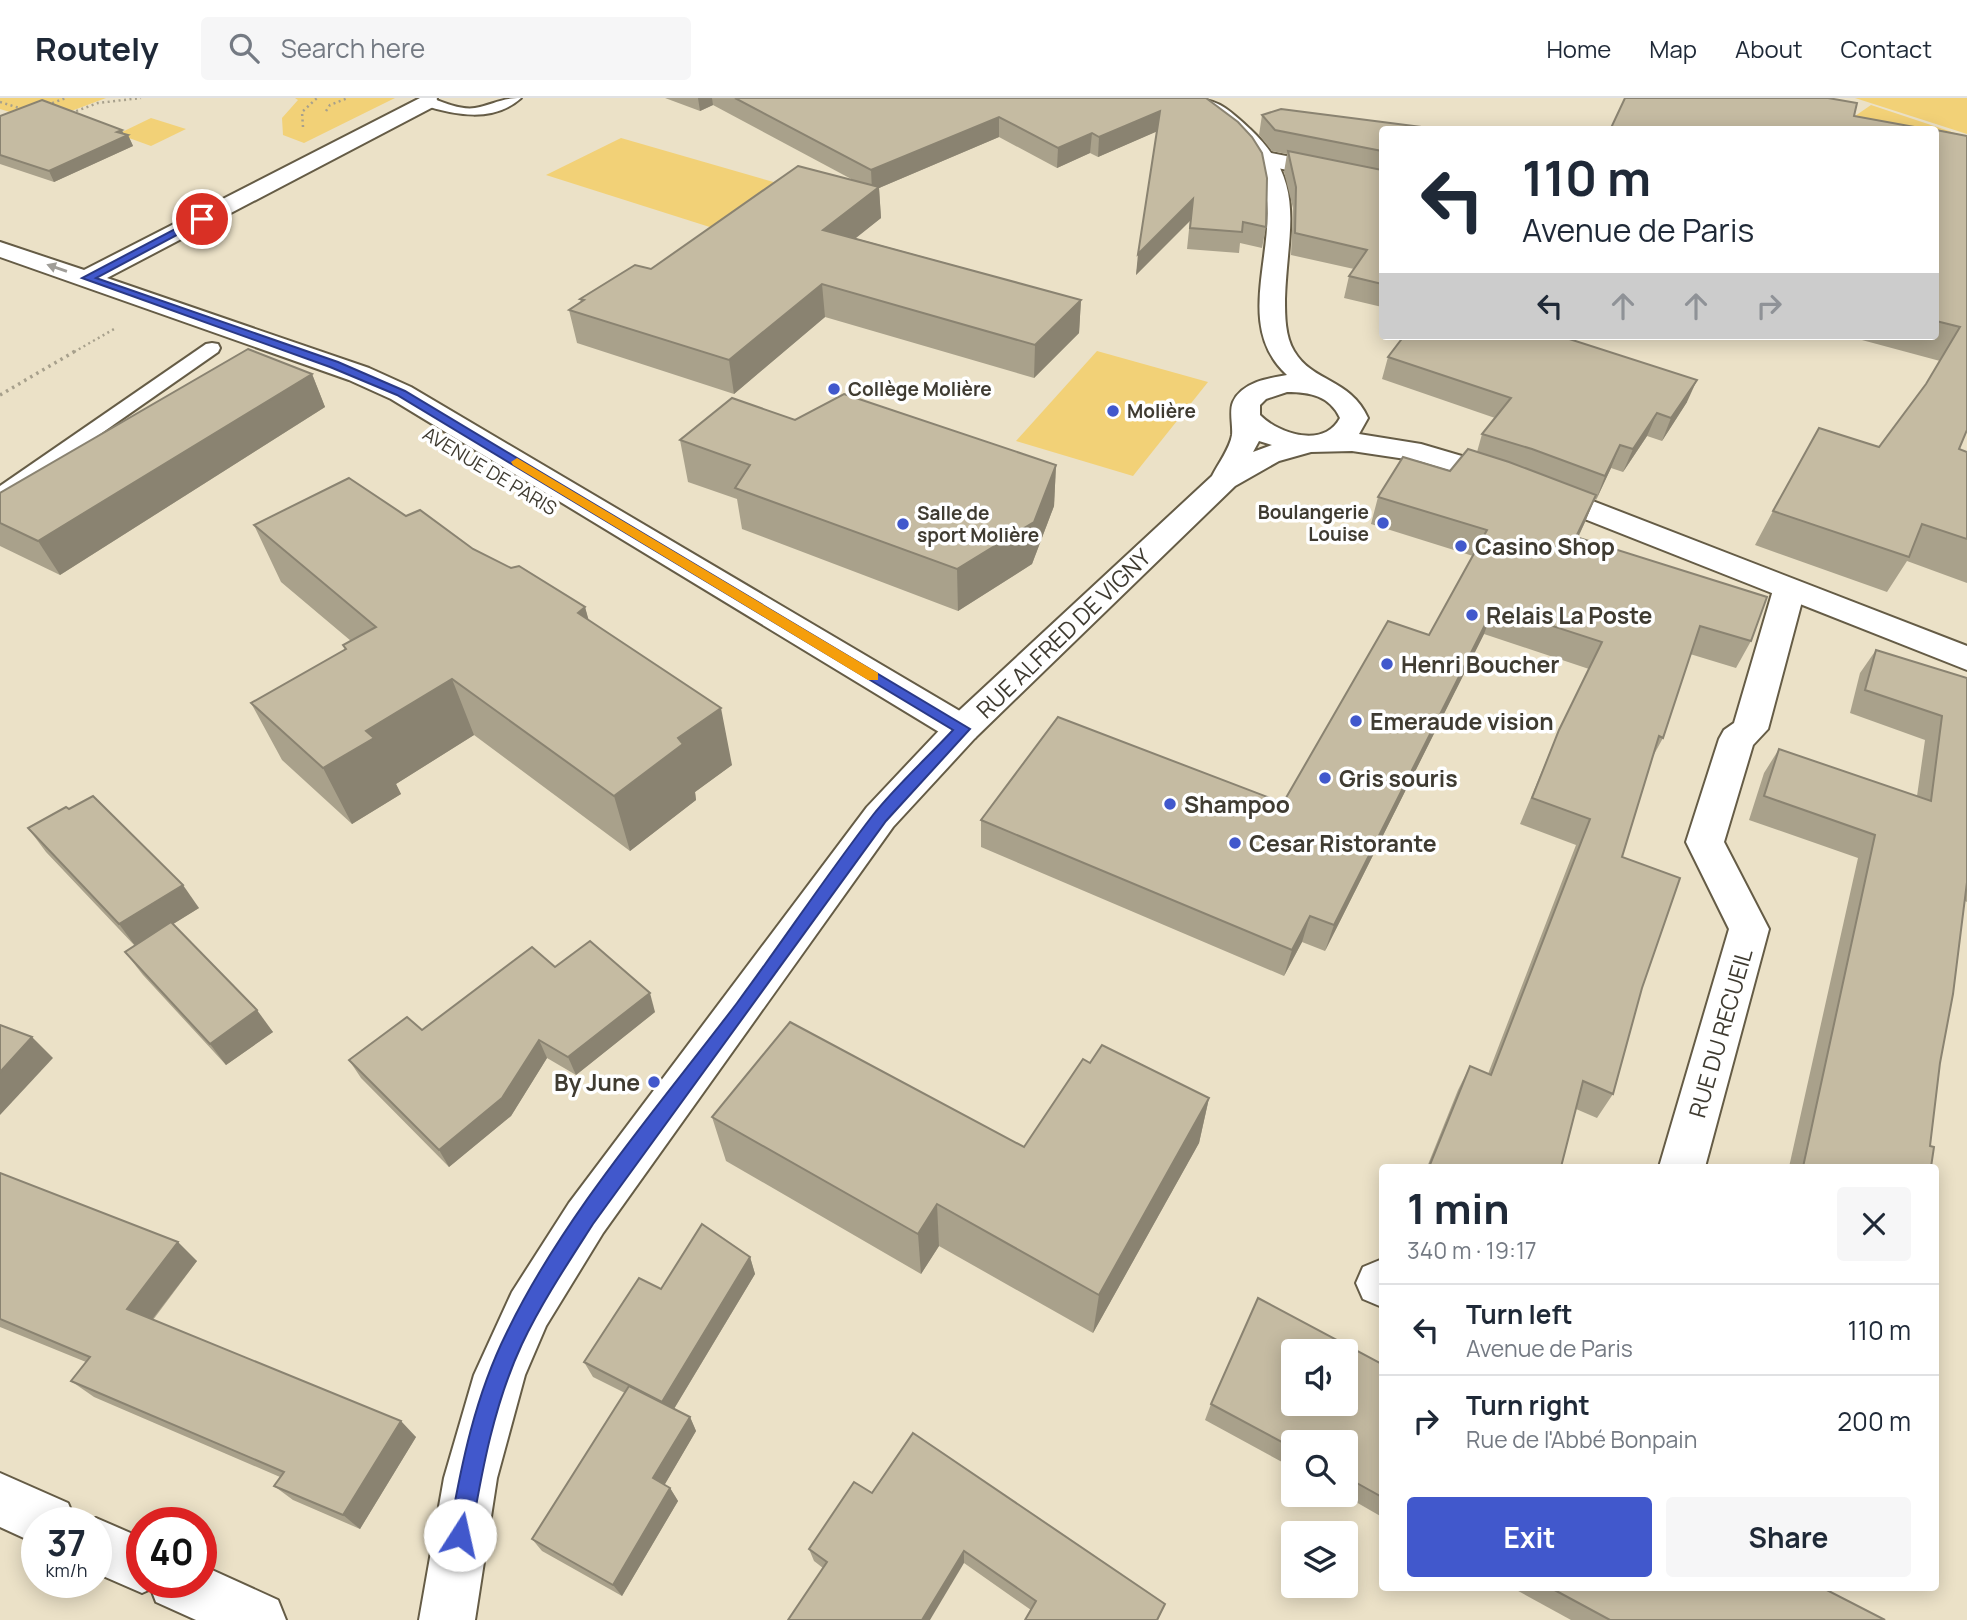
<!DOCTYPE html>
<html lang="en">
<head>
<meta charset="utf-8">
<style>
	:root { --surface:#fff; --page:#f6f6f7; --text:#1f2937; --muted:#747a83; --line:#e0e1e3; --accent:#4158cc }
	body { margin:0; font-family:Manrope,sans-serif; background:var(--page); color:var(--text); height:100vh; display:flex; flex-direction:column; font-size:26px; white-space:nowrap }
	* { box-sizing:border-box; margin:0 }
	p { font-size:23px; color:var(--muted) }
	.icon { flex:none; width:38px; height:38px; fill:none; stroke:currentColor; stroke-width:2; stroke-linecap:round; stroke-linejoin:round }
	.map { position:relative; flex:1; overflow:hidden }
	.panel { position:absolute; left:1379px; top:1066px; width:560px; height:427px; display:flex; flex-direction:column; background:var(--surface); border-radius:7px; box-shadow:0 4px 18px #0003 }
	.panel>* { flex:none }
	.banner { position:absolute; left:1379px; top:28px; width:560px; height:214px; border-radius:7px; box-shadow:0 4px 18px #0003; background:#fff; color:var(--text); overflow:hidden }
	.controls { position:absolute; left:1281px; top:1241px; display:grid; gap:14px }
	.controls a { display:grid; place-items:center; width:77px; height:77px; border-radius:7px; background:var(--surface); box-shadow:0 4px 18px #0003; font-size:35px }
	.speed { position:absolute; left:21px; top:1409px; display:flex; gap:14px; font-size:35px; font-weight:700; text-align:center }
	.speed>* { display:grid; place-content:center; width:91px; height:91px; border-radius:50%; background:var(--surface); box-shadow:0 4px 18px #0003; line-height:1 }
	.speed small { font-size:18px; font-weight:400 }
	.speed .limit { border:10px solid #d22; background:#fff; color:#111 }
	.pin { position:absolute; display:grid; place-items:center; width:60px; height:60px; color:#fff; margin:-30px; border:4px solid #fff; border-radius:50%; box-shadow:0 2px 7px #0007 }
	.me { position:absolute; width:77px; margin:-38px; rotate:10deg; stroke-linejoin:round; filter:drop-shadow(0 0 5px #0008) }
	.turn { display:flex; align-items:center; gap:24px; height:147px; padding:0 28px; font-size:32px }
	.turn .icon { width:91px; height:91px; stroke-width:2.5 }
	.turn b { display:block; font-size:49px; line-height:60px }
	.lanes { display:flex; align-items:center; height:66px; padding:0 28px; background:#0003; justify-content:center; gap:35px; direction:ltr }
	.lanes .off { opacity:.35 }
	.round { display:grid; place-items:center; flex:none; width:74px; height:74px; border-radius:7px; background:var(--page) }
	.head { display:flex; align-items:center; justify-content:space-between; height:119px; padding:0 28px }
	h1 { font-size:42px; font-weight:700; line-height:52px }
	.primary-button { display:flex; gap:14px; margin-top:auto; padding:14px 28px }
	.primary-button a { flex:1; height:80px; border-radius:7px; background:var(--accent); color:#fff; font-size:28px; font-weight:700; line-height:80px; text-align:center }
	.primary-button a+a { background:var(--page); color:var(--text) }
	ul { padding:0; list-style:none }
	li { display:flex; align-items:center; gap:21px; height:91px; padding:0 28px; border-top:2px solid var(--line) }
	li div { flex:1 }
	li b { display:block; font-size:26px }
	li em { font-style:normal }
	header { display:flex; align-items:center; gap:42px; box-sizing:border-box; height:98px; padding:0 35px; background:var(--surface); border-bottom:2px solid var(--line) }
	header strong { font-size:33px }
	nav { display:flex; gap:38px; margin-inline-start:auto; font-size:24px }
	.search { width:490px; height:63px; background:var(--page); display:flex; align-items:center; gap:18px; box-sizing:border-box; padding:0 24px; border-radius:7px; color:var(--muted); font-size:26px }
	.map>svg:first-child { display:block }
	.green { fill:#f2d177 }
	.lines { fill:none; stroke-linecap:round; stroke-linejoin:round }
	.lane-casing { stroke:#655c46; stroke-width:4 }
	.street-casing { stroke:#655c46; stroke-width:4 }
	.secondary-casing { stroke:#655c46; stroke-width:4 }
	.path-far1 { stroke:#a7a08c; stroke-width:2.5; stroke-dasharray:2 3.5; stroke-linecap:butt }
	.path { stroke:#a7a08c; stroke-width:3.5; stroke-dasharray:2.5 4.5; stroke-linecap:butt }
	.lane { fill:#fff; fill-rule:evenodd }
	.street { fill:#fff; fill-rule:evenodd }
	.secondary { fill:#fff; fill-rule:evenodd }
	.wall { fill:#a9a18b }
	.shaded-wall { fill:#8a8371 }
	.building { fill:#c5bba2; stroke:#8a8371; stroke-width:2; fill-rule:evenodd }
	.oneway { fill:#9f9d98 }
	.route { fill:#4158cc; stroke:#2a3985; stroke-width:2 }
	.slow { fill:#f59e0b }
	.poi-dot { fill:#4158cc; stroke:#fff; stroke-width:2.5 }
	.labels { text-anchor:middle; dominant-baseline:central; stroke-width:7; stroke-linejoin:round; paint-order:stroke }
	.far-poi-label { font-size:19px; font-weight:bold; fill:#3f3b31; stroke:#fff; text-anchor:start }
	.far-street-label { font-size:19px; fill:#3f3b31; stroke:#fff }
	.poi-label { font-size:23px; font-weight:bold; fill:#3f3b31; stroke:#fff; text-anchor:start }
	.street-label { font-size:23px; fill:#3f3b31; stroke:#fff }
</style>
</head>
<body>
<header>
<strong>Routely</strong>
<div class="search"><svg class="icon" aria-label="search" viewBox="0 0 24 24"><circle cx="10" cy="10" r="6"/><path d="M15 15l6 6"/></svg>Search here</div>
<nav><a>Home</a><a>Map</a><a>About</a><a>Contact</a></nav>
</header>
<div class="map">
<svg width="1967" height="1522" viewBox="0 0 1967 1522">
	<rect width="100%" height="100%" fill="#ebe1c7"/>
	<g class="green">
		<polygon points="0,0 106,0 42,24 0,11"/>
		<polygon points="295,0 395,0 304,45 283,37 282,20 298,2"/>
		<polygon points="1855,0 1967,0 1967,36"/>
		<polygon points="1871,7 1967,39 1936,61 1936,32 1847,32 1839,29"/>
		<polygon points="151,20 186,31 151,48 118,36"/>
		<polygon points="621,40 784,87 716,131 546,77"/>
		<polygon points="1097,253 1208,284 1133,378 1016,343"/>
	</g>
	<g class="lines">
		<g class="lane-casing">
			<g id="lane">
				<path d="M423,0h14l-1,2c12,4 26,10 39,8 18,-3 25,-10 46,-10 -28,25 -66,17 -98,7z"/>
				<polygon points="212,245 218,246 220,250 218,254 7,401 0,403 0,388 206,246"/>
			</g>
		</g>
		<g class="street-casing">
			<g id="street">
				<polygon points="420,0 436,0 438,4 435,8 107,180 369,270 411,289 975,622 980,631 975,640 962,644 949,640 391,301 349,282 0,159 0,144 84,172"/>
				<polygon points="1266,54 1382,77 1382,91 1258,66 1255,61 1258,56"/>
				<polygon points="1789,482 1800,485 1805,492 1768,631 1753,647 1724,744 1769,831 1705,1069 1659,1069 1729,831 1686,744 1719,641 1724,632 1734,625 1773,492 1778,485"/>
				<polygon points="1380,1162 1382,1163 1382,1209 1363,1201 1356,1185 1363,1169"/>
				<polygon points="0,1375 68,1405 76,1424 37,1424 37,1446 0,1429"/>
				<polygon points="96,1420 142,1440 142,1484 201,1484 201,1467 278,1502 286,1522 196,1522 156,1504 151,1491 142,1495 96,1475 96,1424 85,1424"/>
			</g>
		</g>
		<g class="secondary-casing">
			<path id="secondary" d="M1185,0c32,0 41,9 65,31 58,54 37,100 35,170 0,17 0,37 9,52 19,32 56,27 74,67l-9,16 62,10 102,30 444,172v24l-466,-184 -82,-25 -67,-10 -41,1 -32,9 -44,25 -260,252 -82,89 -290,406 -57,93 -21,49 -28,103 -22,142h-56l25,-142 30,-103 38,-83 57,-89 298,-396 82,-87 263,-244c6,-12 18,-28 20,-41 1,-10 -3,-24 1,-33 9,-20 36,-24 54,-27 -59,-54 -1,-137 -26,-202 -9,-25 -35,-43 -56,-58 -7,-5 -15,-10 -20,-17zM1287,294c23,0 43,4 53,26 -16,30 -60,17 -80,-3v-10l6,-6zM1259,343l13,4 -19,7z"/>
		</g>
		<g class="path-far1">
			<polyline points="0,4 26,12"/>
			<polyline points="47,7 66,0"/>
			<polyline points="326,13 330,7 348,0"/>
			<polyline points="71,15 98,5 141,0"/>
			<polyline points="303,29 302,14 317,0"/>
			<polyline points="74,254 114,231"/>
		</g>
		<polyline class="path" points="0,297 77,252"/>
		<use href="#lane" class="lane"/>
		<use href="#street" class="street"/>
		<use href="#secondary" class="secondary"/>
	</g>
	<g class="wall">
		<polygon points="665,0 1206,0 1266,129 1262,150 1240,145 1239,155 1187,151 1190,122 1136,177 1157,33 1098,59 1090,55 1057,70 999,39 879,90 881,120 855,140 1081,202 1079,235 1034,280 825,219 734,296 577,245 569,212 581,204 580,201 651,171 855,83 713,7 700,13"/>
		<polygon points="1262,17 1382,32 1382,209 1344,200 1349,178 1354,171 1291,157 1293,110 1284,74 1287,56 1272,53 1259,37"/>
		<polygon points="0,18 124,36 128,37 133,48 54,84 0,66"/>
		<polygon points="1936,32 1967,38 1959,351 1967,354 1967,485 1907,463 1887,494 1755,447 1773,413 1879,349 1926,286 1940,263 1847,238 1936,238"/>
		<polygon points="1388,259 1687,304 1662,343 1647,338 1623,374 1611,370 1596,402 1595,401 1578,440 1751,543 1736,570 1690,556 1663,640 1652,660 1622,759 1642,890 1613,996 1597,1020 1576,1011 1561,1069 1427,1069 1458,992 1470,968 1488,976 1576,747 1520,726 1559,632 1589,571 1484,536 1325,853 1302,844 1284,878 981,749 981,722 1283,705 1429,537 1473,458 1371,426 1378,399 1450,373 1477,354 1482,336 1495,320 1382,281"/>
		<polygon points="312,276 325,309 60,477 0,448 0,395"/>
		<polygon points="795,322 1056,367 1054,408 1032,466 958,513 742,431 737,401 688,384 680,342"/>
		<polygon points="406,418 585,509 588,521 732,667 695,694 696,702 630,753 474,637 396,686 401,696 352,726 282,662 251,605 345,552 343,547 351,543 281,484 254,427"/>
		<polygon points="1876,552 1967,580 1967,804 1965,803 1940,965 1930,1048 1931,1069 1789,1069 1858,760 1749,722 1764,675 1779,651 1917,698 1925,642 1850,615 1860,575"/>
		<polygon points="28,730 199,810 173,826 273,934 226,967 143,877 125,854 135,848 46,754"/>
		<polygon points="555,869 655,914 576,977 547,960 511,1018 449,1069 361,980 349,962 422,932"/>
		<polygon points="1090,965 1209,1000 1199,1045 1093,1235 939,1148 921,1176 726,1063 712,1019 1024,1049"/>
		<polygon points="0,1075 197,1163 153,1222 416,1339 360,1431 293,1402 274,1388 280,1379 94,1299 71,1283 86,1264 0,1229"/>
		<polygon points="750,1159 755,1176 674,1311 690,1319 696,1333 664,1387 670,1390 678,1403 622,1498 542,1453 532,1441 625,1295 593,1279 584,1264 661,1191"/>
		<polygon points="1382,1266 1382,1419 1342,1396 1346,1396 1346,1344 1293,1344 1293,1370 1205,1322 1211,1306"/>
		<polygon points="872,1395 1165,1506 1158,1522 1025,1522 1031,1512 964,1465 823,1470 814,1463 809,1451"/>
		<polygon points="1511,1489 1821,1489 1885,1522 1571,1522"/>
	</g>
	<g class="shaded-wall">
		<polygon points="698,0 712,0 713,7 700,13"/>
		<polygon points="1160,13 1158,33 1098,59 1099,39"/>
		<polygon points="999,19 999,39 879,90 881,120 826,164 823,132 872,92 871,72"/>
		<polygon points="122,32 125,39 128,37 133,48 54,84 49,73"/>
		<polygon points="1092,35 1090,55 1057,70 1058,50"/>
		<polygon points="1193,101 1191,122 1136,177 1138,156"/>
		<polygon points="822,186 825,219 734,296 729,262"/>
		<polygon points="1081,202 1079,235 1034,280 1035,247"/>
		<polygon points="312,276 325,309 60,477 38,443"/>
		<polygon points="1697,282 1687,304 1662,343 1671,320"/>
		<polygon points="1657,315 1647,338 1623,374 1633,351"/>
		<polygon points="1620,347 1611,370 1596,402 1605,378"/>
		<polygon points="1056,367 1054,408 1032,466 958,513 957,471"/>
		<polygon points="1596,397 1585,424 1565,466 1576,439"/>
		<polygon points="585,509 601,566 578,515"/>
		<polygon points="1494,509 1484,536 1325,853 1334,827"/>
		<polygon points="452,581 474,637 396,686 401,696 352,726 323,670 366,633"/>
		<polygon points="721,610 732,667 695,694 696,702 630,753 614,698 678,640"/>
		<polygon points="183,787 199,810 136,849 119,826"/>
		<polygon points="1310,818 1302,844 1284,878 1292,852"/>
		<polygon points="650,895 655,914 576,977 568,959"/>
		<polygon points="257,912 273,934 226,967 210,946"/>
		<polygon points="32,939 53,960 0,1017 0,974"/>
		<polygon points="539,942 547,960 511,1018 449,1069 439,1052"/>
		<polygon points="1209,1000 1199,1045 1093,1235 1099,1197"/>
		<polygon points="937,1106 939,1148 921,1176 918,1136"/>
		<polygon points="178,1144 197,1163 147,1228 127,1211"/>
		<polygon points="750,1159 755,1176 669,1319 662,1304"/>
		<polygon points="690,1319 696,1333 661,1393 653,1380"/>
		<polygon points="401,1323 416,1339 360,1431 343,1417"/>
		<polygon points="670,1390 678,1403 622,1498 613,1487"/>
		<polygon points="964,1453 964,1465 930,1522 922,1522"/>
	</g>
	<g class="building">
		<polygon points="735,0 1206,0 1238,24 1252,39 1262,55 1267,80 1266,129 1243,124 1242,134 1190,130 1193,101 1138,156 1160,13 1099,39 1092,35 1058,50 999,19 871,72"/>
		<polygon points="1625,0 1828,0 1857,5 1854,18 1931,32 1610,32"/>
		<polygon points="42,2 122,32 117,34 128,37 49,73 0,57 0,18"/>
		<polygon points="1281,11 1445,32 1382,32 1382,53 1275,32 1262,17"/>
		<polygon points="1936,32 1967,38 1967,332 1959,351 1967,354 1967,441 1922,426 1909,459 1773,413 1819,330 1879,349 1926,286 1960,229 1936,223"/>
		<polygon points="1288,53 1382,72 1382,186 1349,178 1367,152 1295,135 1296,89"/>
		<polygon points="798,68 879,89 823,132 1081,202 1035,247 822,186 729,262 569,212 584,202 580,201 635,167 651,171"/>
		<polygon points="1404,238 1560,238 1697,282 1671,320 1657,315 1633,351 1620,347 1605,378 1532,351 1482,336 1511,300 1388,259"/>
		<polygon points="248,251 312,276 38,443 0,425 0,395"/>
		<polygon points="844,296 1056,367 1034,424 957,471 735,390 750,367 680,342 732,300 795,322"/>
		<polygon points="1468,351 1509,364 1596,397 1576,439 1767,499 1751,543 1700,528 1663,640 1659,638 1622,759 1680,780 1642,890 1613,996 1583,983 1561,1069 1429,1069 1470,968 1491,977 1590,721 1532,700 1559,632 1602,544 1494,509 1334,827 1310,818 1292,852 981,722 1058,619 1283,705 1388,523 1429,537 1487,432 1378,399 1403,359 1450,373"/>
		<polygon points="349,380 406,418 420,412 473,451 511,470 519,468 585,509 578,515 721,610 678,640 683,646 614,698 452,581 366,633 374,640 323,670 251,605 346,551 343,547 376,529 254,427"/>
		<polygon points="1876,552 1967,580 1967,784 1953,896 1940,965 1930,1048 1934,1049 1931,1069 1803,1069 1875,737 1764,698 1779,651 1931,703 1942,618 1865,592"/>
		<polygon points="93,698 183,787 119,826 28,730 66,709 69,711"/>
		<polygon points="171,824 257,912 210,946 125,854"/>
		<polygon points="590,843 650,895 568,959 539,942 502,1000 439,1052 349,962 407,919 422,932 532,849 555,869"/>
		<polygon points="790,924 1024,1049 1083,961 1090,965 1102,947 1209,1000 1099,1197 937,1106 918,1136 712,1019"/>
		<polygon points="0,927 32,939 0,974"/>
		<polygon points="0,1075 178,1144 127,1211 401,1323 343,1417 274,1388 284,1374 71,1283 90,1259 0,1221"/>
		<polygon points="702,1126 750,1159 662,1304 584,1264 639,1180 661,1191"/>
		<path d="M1258,1200l124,66v133l-36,-20v-35h-53v6l-82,-44zM1293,1253h53v53h-53z"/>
		<polygon points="629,1288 690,1319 653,1380 670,1390 613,1487 532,1441"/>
		<polygon points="913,1335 1165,1506 1157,1522 1025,1522 1036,1503 964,1453 922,1522 788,1522 827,1464 809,1451 854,1384 872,1395"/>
		<polygon points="1549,1489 1821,1489 1885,1522 1610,1522"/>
	</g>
	<defs><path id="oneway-solid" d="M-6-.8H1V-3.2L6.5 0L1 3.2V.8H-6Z" transform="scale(1.75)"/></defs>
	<use class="oneway" href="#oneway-solid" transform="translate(57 170) rotate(-161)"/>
	<path class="route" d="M198,119l9,2 -111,59 242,84 67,29 565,338 -84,92 -293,403c-25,39 -51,78 -71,120 -28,60 -40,126 -51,191l-3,7 -8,4 -8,-4 -3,-7c12,-70 26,-139 58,-203 56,-116 152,-226 230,-329 46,-62 89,-127 136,-188 24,-30 54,-57 80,-85l-556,-335 -67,-28 -248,-89z"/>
	<polygon class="slow" points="517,360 878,575 878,582 868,582 513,367 511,364"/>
	<g class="poi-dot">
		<circle cx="834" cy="291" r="7"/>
		<circle cx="1113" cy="313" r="7"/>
		<circle cx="1383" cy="425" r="7"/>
		<circle cx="903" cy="426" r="7"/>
		<circle cx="1461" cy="448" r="7"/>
		<circle cx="1472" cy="517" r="7"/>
		<circle cx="1387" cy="566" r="7"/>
		<circle cx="1356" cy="623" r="7"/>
		<circle cx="1325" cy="680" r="7"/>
		<circle cx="1170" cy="706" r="7"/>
		<circle cx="1235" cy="745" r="7"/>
		<circle cx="654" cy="984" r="7"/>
	</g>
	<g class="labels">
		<g class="far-poi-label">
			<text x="848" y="291">Collège Molière</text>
			<text x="1127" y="313">Molière</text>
			<text x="1369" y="414" text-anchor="end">Boulangerie<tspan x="1369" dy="22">Louise</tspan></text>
			<text x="917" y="415">Salle de<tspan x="917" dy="22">sport Molière</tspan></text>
		</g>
		<g class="far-street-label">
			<text transform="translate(490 373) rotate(31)">AVENUE DE PARIS</text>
		</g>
		<g class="poi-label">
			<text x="1475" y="448">Casino Shop</text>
			<text x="1486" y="517">Relais La Poste</text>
			<text x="1401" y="566">Henri Boucher</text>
			<text x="1370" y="623">Emeraude vision</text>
			<text x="1339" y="680">Gris souris</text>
			<text x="1184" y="706">Shampoo</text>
			<text x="1249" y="745">Cesar Ristorante</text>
			<text x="640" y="984" text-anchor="end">By June</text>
		</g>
		<g class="street-label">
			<text transform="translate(1063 535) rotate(-44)">RUE ALFRED DE VIGNY</text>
			<text transform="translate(1720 935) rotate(-74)">RUE DU RECUEIL</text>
		</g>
	</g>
</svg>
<div class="controls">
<a><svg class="icon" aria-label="sound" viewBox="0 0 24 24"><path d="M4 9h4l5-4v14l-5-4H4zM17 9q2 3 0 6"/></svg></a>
<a><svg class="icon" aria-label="search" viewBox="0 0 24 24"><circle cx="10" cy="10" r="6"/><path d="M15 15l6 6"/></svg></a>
<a><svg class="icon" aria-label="layers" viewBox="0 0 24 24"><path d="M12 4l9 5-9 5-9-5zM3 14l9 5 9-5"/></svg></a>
</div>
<div class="speed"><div>37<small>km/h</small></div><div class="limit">40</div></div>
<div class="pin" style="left:202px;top:121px;background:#d93025"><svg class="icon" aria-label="arrive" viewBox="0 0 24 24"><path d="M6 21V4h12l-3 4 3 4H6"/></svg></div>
<svg class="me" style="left:460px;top:1437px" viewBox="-20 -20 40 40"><circle r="19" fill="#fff"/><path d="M0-13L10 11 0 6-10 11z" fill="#4158cc"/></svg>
<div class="banner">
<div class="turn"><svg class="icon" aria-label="left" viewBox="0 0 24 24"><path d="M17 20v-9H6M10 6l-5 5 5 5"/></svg><div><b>110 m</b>Avenue de Paris</div></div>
<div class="lanes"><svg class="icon" aria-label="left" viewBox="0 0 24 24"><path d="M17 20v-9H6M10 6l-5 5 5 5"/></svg><svg class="icon off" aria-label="ahead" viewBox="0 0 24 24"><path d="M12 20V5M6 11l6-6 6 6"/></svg><svg class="icon off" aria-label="ahead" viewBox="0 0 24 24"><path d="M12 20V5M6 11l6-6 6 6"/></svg><svg class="icon off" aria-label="right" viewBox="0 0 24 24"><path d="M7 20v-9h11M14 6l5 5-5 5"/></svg></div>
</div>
<section class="panel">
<div class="head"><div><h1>1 min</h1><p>340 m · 19:17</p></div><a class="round"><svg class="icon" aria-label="close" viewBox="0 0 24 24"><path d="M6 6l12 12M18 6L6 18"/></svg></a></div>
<ul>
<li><svg class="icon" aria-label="left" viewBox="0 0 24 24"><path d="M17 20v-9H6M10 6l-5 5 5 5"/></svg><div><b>Turn left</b><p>Avenue de Paris</p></div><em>110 m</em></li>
<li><svg class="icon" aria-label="right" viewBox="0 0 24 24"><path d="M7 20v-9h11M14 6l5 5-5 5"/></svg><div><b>Turn right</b><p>Rue de l'Abbé Bonpain</p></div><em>200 m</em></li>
</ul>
<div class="primary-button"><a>Exit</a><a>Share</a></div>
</section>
</div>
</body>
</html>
